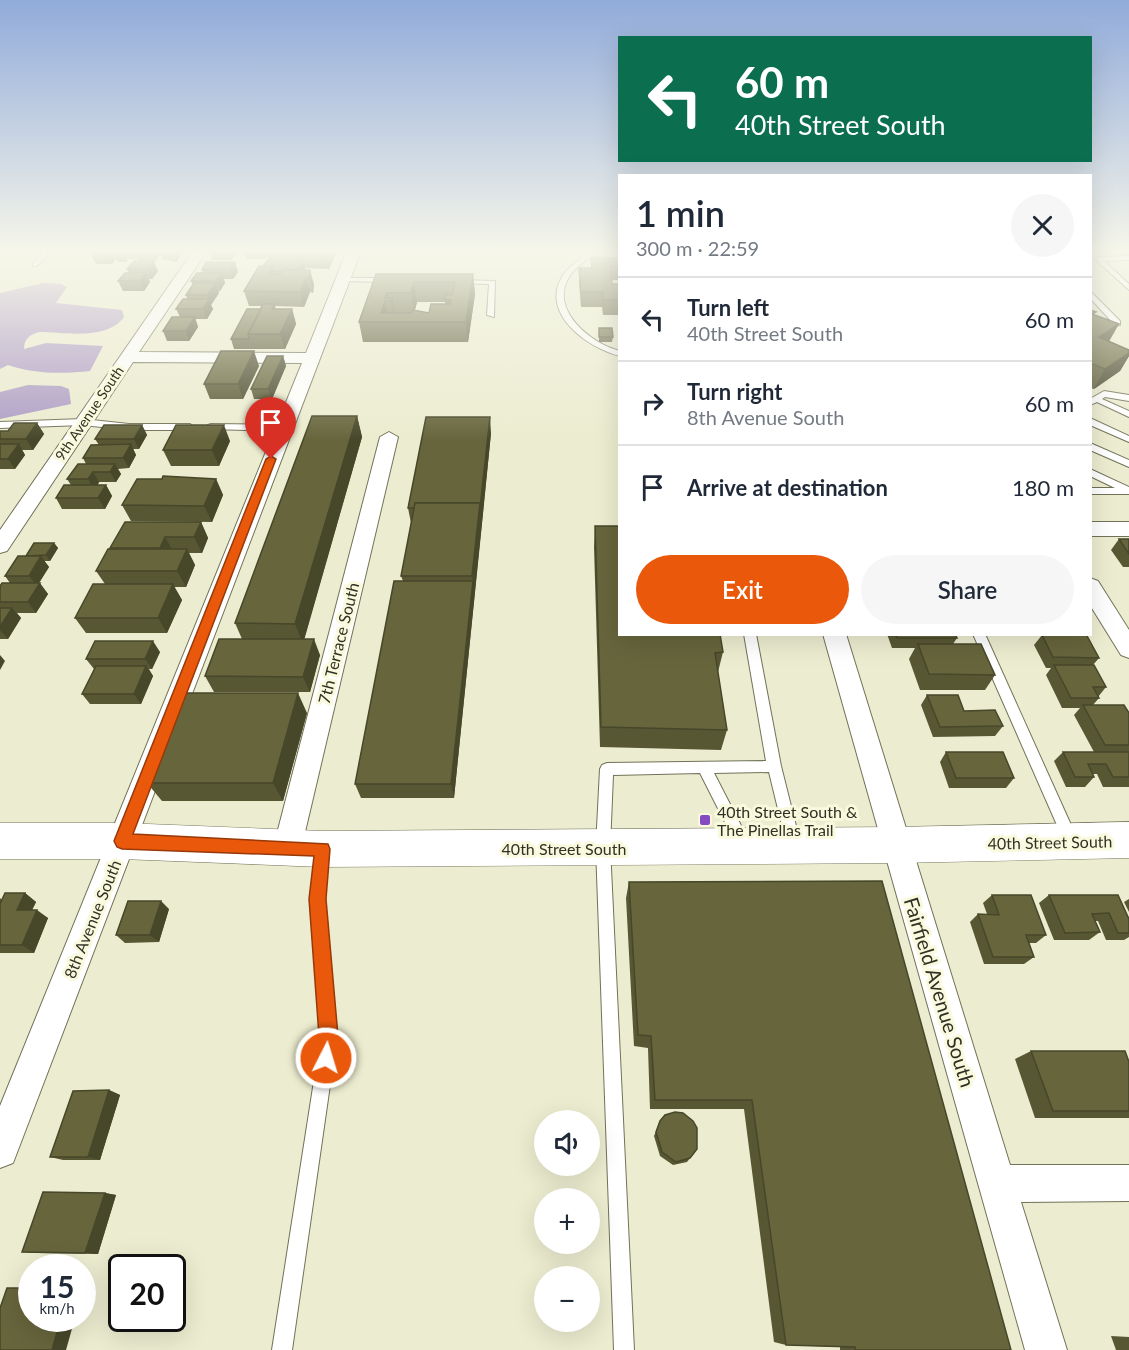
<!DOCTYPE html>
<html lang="en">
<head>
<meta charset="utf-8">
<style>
	:root { --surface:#fff; --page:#f6f6f7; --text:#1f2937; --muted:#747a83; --line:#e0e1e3; --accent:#ea580c }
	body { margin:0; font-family:Lato,sans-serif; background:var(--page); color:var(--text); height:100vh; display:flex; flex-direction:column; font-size:22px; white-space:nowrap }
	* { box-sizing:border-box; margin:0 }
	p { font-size:20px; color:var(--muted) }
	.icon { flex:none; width:33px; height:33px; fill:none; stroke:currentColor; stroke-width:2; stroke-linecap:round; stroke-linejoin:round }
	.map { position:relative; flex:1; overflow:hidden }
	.sheet { position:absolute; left:618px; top:174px; width:474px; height:462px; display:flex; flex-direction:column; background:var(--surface); border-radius:0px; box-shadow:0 6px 24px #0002 }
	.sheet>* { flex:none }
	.hud { position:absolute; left:618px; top:36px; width:474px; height:126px; border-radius:0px; box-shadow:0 6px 24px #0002; background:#0b6e4f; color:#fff; overflow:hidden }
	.controls { position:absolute; left:534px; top:1110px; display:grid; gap:12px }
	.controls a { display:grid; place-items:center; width:66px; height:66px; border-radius:50%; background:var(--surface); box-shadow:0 6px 24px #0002; font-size:30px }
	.speed { position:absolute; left:18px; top:1254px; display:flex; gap:12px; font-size:30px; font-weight:700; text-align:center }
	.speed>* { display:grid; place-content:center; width:78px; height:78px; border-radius:50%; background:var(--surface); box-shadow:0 6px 24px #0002; line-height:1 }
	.speed small { font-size:15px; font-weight:400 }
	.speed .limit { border:3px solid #111; border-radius:9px; background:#fff; color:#111 }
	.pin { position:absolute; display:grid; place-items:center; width:51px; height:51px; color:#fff; margin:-62px -26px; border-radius:50% 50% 50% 0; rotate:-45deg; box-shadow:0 0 6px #0007 }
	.pin .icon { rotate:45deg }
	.me { position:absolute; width:66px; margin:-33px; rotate:5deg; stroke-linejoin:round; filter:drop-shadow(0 0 4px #0008) }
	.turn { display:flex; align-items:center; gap:21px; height:126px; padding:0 18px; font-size:27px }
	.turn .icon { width:78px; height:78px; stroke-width:2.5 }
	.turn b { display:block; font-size:42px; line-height:51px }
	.round { display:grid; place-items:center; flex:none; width:63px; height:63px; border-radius:32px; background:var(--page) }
	.summary { display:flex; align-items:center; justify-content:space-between; height:102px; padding:0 18px }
	h1 { font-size:36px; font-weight:600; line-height:45px }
	.action { display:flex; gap:12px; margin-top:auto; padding:12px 18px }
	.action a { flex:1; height:69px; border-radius:36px; background:var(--accent); color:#fff; font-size:24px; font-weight:600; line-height:69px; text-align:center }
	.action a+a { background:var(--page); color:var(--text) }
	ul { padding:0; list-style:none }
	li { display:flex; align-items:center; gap:18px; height:84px; padding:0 18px; border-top:2px solid var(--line) }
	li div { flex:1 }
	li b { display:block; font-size:22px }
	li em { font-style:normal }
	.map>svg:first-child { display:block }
	.water { fill:#ae9dc5 }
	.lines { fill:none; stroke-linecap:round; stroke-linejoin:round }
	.lane-casing { stroke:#727259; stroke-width:2 }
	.street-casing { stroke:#727259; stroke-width:2 }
	.secondary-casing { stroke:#727259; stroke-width:1 }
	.lane { fill:#fff; fill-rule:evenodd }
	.street { fill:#fff; fill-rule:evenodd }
	.secondary { fill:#fff; fill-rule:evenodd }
	.wall { fill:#585734; fill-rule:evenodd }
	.shaded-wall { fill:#47472a }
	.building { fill:#66653c; stroke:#47472a; stroke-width:1.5; fill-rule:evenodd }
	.route { fill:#ea580c; stroke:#983908; stroke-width:1.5 }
	.poi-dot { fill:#864ac0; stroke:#f9f9dd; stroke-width:2 }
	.labels { text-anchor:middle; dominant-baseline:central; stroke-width:6; stroke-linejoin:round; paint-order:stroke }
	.far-street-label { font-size:14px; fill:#303025; stroke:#f9f9dd }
	.street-label { font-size:16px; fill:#303025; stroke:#f9f9dd }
	.poi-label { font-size:16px; fill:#303025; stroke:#f9f9dd; text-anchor:start }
	.near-street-label { font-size:20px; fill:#303025; stroke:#f9f9dd }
</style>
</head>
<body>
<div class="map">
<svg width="1129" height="1350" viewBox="0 0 1129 1350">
	<rect width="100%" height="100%" fill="#ececd0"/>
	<g class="water">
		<path d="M43,283l18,1 6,3 -11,16 66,7 2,7c-18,24 -59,15 -85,15 -10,3 -15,7 -15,17l22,-6 57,3 -13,25c-27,3 -57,3 -82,-6l-8,4v-76z"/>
		<polygon points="28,385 61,386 69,389 71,404 0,419 0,392"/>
	</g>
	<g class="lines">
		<g class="lane-casing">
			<g id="lane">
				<polygon points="44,251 51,251 37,266 33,266 33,264"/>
				<path d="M589,251h7c-8,10 -21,15 -27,26 -20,33 22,67 51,74v5c-32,-8 -80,-42 -58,-79 6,-11 19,-17 27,-26z"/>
				<polygon points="1129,256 1129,260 1104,261 1129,284 1129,290 1095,259 1098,257"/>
				<polygon points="343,278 389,278 393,280 389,282 341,281 341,279"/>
				<polygon points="456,280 495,281 494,317 487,315 489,284 458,283 456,282"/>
				<polygon points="1090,291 1120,321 1120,325 1106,327 1090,323 1090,318 1106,323 1112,322 1090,298"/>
				<polygon points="1104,391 1129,395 1129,401 1105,397 1102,399 1129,411 1129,417 1097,402 1090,405 1090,399"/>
				<polygon points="1090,418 1129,436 1129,442 1090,425"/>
				<polygon points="83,419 129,424 190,424 194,427 190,430 129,430 83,425 0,428 0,422"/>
				<polygon points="211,424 284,425 288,428 284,431 208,429 208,425"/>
				<polygon points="1090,443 1129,460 1129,467 1090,450"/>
				<polygon points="1090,469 1129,487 1129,494 1090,494 1090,488 1115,488 1090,476"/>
				<polygon points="744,634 756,634 781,766 800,842 798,847 793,848 788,847 786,842 769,772 714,773 750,843 748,848 743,849 738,848 700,773 613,775 610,847 634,1350 614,1350 596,847 600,769 602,765 607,763 766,761"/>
				<polygon points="973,634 985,634 1076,836 1074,841 1069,842 1064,841"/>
				<polygon points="322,843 327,845 329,850 325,899 337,1036 292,1350 272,1350 321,1036 311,899 315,850 317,845"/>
			</g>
		</g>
		<g class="street-casing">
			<g id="street">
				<polygon points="193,251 207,251 139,352 306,353 347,251 361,251 18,1150 13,1163 0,1168 0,1106 302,363 133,362 7,551 0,553 0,530"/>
				<polygon points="389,432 398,437 301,849 297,858 287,862 277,858 273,849 380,437"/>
				<rect x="1090" y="522" width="39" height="14"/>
				<polygon points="1090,578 1098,581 1129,630 1129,658 1121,655 1090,605"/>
				<polygon points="823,634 846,634 1010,1165 1129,1165 1129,1201 1021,1202 1067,1350 1025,1350"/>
			</g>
		</g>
		<g class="secondary-casing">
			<polygon id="secondary" points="1129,822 1129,858 896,863 322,867 122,859 0,859 0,823 122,823 322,831 896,827"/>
		</g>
		<use href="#lane" class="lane"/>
		<use href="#street" class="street"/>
		<use href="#secondary" class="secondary"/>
	</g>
	<g class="wall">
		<polygon points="94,251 119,251 120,253 162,253 163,251 182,251 183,252 176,262 162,259 161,254 154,262 158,271 152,279 149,279 150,282 144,291 123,291 118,281 129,273 127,269 138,261 137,258 136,259 128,259 126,262 118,262 116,258 112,264 96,264 91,254"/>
		<polygon points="209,251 236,251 236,252 232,260 212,260"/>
		<polygon points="243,251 337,251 329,269 305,268 314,284 313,293 310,292 304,307 275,306 276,309 292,309 296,324 285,349 234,349 231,339 261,309 262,306 249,306 244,291 268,261 267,256 265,259 246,259"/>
		<polygon points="591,257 620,258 620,280 612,280 612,284 620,284 620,315 603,315 602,307 581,307 579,283 579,268 591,268"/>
		<polygon points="235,262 238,272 233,279 224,279 225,283 220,291 218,291 219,293 211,305 213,309 207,319 195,319 198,327 189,341 167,341 163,331 180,317 176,309 187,299 186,295 193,285 191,281 203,273 202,270"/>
		<path d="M376,274h97l2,20 -7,48h-105l-4,-20zM417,302h28v2l-16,9 -14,-3z"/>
		<polygon points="1090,310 1109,342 1129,350 1129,356 1120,371 1094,389 1090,388"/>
		<polygon points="599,328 613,337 612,342 599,342"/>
		<polygon points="283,356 286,366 272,399 254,399 251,389"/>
		<polygon points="259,366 243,399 210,399 204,384"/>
		<polygon points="357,416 362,437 304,639 320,655 310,692 214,692 205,676 242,639 235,623"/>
		<polygon points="37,423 44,434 33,450 22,450 25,455 15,469 0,469 0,431 8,431"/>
		<polygon points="142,425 147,435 139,449 133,449 136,455 129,468 118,469 121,474 116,482 99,482 98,485 106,485 112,496 105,509 62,509 56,498 71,485 67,479 86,464 83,458 99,445 95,439"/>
		<polygon points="491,433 454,798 361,798 355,784 403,581 401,576 411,523 408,508"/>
		<polygon points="230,441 219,466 171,466 163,450"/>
		<polygon points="216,479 223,495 212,522 131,521 122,505"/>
		<polygon points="201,522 208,538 202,553 189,553 195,565 186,587 174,587 182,600 167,633 86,633 75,618 105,584 96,571 111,549 110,548"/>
		<polygon points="595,526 723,652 718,672 727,730 721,750 600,747 594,547"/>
		<polygon points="1119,539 1129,539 1129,567 1123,567 1111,550"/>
		<polygon points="54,543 58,548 50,561 44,561 49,567 39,583 48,594 36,613 17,613 21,618 8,639 0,639 0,586 10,583 5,576 26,556"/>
		<polygon points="887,634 955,634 957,638 953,644 995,675 985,690 920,690 909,659 915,648 892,648"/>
		<polygon points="1042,635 1099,658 1093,665 1106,687 1098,697 1099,698 1093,705 1129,713 1129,787 1103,787 1097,774 1093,774 1094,777 1085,787 1066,787 1054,761 1063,752 1094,752 1074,715 1080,708 1062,708 1046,675 1051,668 1046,668 1034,645"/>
		<polygon points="160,652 152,669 149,669 153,676 141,704 90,704 82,694 94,669 86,659"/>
		<polygon points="927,695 964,711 1003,726 995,736 933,737 921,705"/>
		<polygon points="307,713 283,801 162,801 147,783"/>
		<polygon points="946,752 1014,778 1006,788 949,788 940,762"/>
		<polygon points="629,882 1011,1350 840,1350 840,1347 786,1345 774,1342 744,1109 650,1109 648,1048 634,1046 626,898"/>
		<polygon points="25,893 36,902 32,910 48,918 34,953 0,953 0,898 2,900"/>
		<polygon points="992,895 1046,935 1036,943 1029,943 1034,957 1024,964 984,964 970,922 978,914 987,914 983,903"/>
		<polygon points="1049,895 1129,919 1129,937 1124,940 1106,940 1098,921 1095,921 1100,932 1089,940 1054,940 1039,903"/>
		<polygon points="1129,899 1129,912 1124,902"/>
		<polygon points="169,909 159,942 125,943 116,935"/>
		<polygon points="1031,1051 1129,1062 1129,1118 1035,1118 1015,1059"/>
		<polygon points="109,1090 120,1095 100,1160 63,1160 50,1157"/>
		<polygon points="660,1121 697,1149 687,1162 673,1165 660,1156 654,1136"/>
		<polygon points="105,1193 116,1195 98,1254 36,1253 22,1252"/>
		<polygon points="1111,1336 1129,1337 1129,1350 1116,1350"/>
	</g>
	<g class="shaded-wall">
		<polygon points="110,251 119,251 120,253 112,264 108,254"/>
		<polygon points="152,251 161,251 162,253 154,262 158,271 152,279 148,269 154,262 150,253"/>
		<polygon points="179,251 182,251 183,252 176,262 174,258"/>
		<polygon points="229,251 236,251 236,252 232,260"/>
		<polygon points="263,251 270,251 266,254 267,256 265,259"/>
		<polygon points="328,251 337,251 329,269 326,254"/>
		<polygon points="126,254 128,259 126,262 124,258"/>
		<polygon points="303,261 305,271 298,271"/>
		<polygon points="235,262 238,272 233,279 230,270"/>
		<polygon points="272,266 276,281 268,274"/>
		<polygon points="310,270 314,284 313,293 309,278"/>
		<polygon points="146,272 150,282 144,291 140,281"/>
		<polygon points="222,273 225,283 220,291 217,281"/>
		<polygon points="473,274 475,294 468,342 466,322"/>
		<polygon points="306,278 310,292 304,307 300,292"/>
		<polygon points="414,282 417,302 414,313 411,293"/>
		<polygon points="216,283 219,293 211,305 213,309 207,319 203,309 209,300 207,295"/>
		<polygon points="392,298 395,318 395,321 391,301"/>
		<polygon points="385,301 389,321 381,313"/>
		<polygon points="292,309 296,324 285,349 280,334"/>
		<polygon points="195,317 198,327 189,341 186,331"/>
		<polygon points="1119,324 1107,345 1099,337"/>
		<polygon points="254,351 259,366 243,399 238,384"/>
		<polygon points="1129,353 1129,356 1120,371 1094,389 1105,369"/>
		<polygon points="283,356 286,366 272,399 268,389"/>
		<polygon points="357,416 362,437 303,644 295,624"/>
		<polygon points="490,417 491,433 482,524 480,508"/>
		<polygon points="37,423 44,434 33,450 26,439"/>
		<polygon points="142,425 147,435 139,449 134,439"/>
		<polygon points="224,425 230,441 219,466 212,450"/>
		<polygon points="19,444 25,455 15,469 8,459"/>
		<polygon points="131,444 136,455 129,468 123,458"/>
		<polygon points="115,464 121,474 116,482 110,472"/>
		<polygon points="93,472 99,482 94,490 88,479"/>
		<polygon points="216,479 223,495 212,522 204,506"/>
		<polygon points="106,485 112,496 105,509 98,498"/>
		<polygon points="480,503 482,524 454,798 451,784 473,581 472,576"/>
		<polygon points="201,522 208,538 202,553 194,537"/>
		<polygon points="165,537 174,553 169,564 160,548"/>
		<polygon points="54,543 58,548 50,561 46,555"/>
		<polygon points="187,549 195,565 186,587 177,571"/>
		<polygon points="41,556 49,567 37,586 29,576"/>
		<polygon points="40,583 48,594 36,613 28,602"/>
		<polygon points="173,584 182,600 167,633 158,618"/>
		<polygon points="12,608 21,618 8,639 0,630 0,627"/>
		<polygon points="314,639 320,655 310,692 303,677"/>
		<polygon points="153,641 160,652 152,669 145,659"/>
		<polygon points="0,655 5,661 0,670"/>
		<polygon points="146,666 153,676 141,704 134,694"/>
		<polygon points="298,693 307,713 283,801 273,783"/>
		<polygon points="25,893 36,902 28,918 17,910"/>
		<polygon points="161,901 169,909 159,942 150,935"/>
		<polygon points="37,910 48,918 34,953 22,945"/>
		<polygon points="109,1090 120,1095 100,1160 88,1157"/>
		<polygon points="105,1193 116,1195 98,1254 85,1253"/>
		<polygon points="61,1318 75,1318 66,1350 52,1350"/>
	</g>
	<g class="building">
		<polygon points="94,251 110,251 108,254 91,254"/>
		<polygon points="121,251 136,251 134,254 126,254 124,258 116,258"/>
		<polygon points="137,251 152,251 150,253 135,253"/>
		<polygon points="163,251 179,251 174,258 161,254"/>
		<polygon points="268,251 328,251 326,254 266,254"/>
		<polygon points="591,257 620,258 620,266 610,266 612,284 620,284 620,300 603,300 603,292 581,292 579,268 592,268"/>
		<polygon points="134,261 154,261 148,269 127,269"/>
		<polygon points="267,261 303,261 298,270 283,270 282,271 273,271 272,266 263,266"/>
		<polygon points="206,262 235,262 230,270 202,270"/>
		<polygon points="259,266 272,266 268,274 280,274 283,270 310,270 309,278 306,278 300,292 244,291"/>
		<polygon points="146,272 140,281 118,281 125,273"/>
		<polygon points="197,273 222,273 217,281 191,281"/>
		<path d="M376,274h97l-7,48h-107zM414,282h41l-3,13h-6l-2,4 7,1 -1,4h-19l-2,9 -16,-3 -1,3h-31l4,-12h6l1,-3h-7l2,-5h24z"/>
		<polygon points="194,283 216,283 207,295 186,295"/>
		<polygon points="183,299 209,299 203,309 176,309"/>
		<polygon points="263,304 275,304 272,309 292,309 280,334 248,334"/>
		<polygon points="247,309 261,309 248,334 249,339 231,339"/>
		<polygon points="1090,310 1096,312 1092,314 1119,324 1099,337 1129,350 1129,353 1105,369 1090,363"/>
		<polygon points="172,317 195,317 186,331 163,331"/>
		<polygon points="599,328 612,328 613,337 599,337"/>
		<polygon points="221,351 254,351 238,384 204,384"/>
		<polygon points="267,356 283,356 268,389 251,389"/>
		<polygon points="312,416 357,416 295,624 235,623"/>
		<polygon points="426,417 490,417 480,508 480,503 415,503 414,508 408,508"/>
		<polygon points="14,423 37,423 26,439 0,439 0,431 8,431"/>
		<polygon points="104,425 142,425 134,439 95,439"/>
		<polygon points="176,425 224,425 212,450 163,450"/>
		<polygon points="0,444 19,444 8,459 0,459"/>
		<polygon points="131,444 123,458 83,458 91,445"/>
		<polygon points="78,464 115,464 110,472 93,472 88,479 67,479"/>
		<polygon points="163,476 216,479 204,506 122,505 137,479 162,479"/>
		<polygon points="64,485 106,485 98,498 56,498"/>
		<polygon points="415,503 480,503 472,576 401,576"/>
		<polygon points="125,522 201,522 194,537 165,537 160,548 110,548"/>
		<polygon points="595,526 620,526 620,634 720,634 723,652 715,653 727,730 601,727"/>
		<polygon points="1119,539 1129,539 1129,554"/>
		<polygon points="34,543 54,543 46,555 26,556"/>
		<polygon points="108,549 187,549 177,571 96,571"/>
		<polygon points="18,556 41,556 29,576 5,576"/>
		<polygon points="394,581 473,581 451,784 355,784"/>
		<polygon points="2,583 40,583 28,602 0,602 0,586"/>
		<polygon points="93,584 173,584 158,618 75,618"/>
		<polygon points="0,608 12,608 0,627"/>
		<polygon points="896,634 955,634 957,638 897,638"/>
		<polygon points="1086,634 1099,658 1053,657 1042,635"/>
		<polygon points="219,639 314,639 303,677 205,676"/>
		<polygon points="95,641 153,641 145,659 86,659"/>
		<polygon points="918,644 981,644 995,675 929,674"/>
		<polygon points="1054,665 1094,665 1106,687 1093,687 1099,698 1071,698"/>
		<polygon points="96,666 146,666 134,694 82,694"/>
		<polygon points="183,693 298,693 273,783 147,783"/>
		<polygon points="927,695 958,695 964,711 995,710 1003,726 940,727"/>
		<polygon points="1083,705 1124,705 1129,713 1129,745 1105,745"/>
		<polygon points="946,752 1003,752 1014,778 956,778"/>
		<polygon points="1063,752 1129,752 1129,777 1113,777 1106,764 1088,764 1094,777 1075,777"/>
		<polygon points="882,881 1011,1350 855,1350 855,1347 786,1345 752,1100 655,1100 651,1036 638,1035 629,882"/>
		<polygon points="5,893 25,893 17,910 37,910 22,945 0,945 0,904"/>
		<polygon points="992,895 1031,895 1046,935 1026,935 1034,957 993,957 978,914 999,915"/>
		<polygon points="1049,895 1118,895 1129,919 1129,933 1118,933 1109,913 1092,914 1100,932 1065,933"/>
		<polygon points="128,901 161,901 150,935 116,935"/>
		<polygon points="1031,1051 1125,1051 1129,1062 1129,1111 1053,1111"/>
		<polygon points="109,1090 88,1157 50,1157 73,1091"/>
		<polygon points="675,1112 683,1113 693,1121 697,1128 697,1149 690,1158 676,1162 662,1152 656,1132 660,1121 665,1115"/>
		<polygon points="43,1192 105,1193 85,1253 22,1252"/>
		<polygon points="7,1288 32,1288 32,1318 61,1318 52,1350 0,1350 0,1308"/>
	</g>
	<linearGradient id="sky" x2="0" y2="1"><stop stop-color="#91abda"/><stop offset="0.57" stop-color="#f6f6ea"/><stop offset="1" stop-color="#f6f6ea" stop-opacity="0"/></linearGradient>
	<rect width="1129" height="440" fill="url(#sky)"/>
	<polygon class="route" points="271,456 276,459 133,834 328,844 330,849 326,899 338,1036 332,1065 326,1068 319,1065 316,1058 319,1036 309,899 314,856 122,849 117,847 114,841 266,459"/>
	<rect class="poi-dot" x="699" y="814" width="12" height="12" rx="3"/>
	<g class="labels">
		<g class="far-street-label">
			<text transform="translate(89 413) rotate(-56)">9th Avenue South</text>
		</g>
		<g class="street-label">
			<text transform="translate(338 643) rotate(-76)">7th Terrace South</text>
			<text transform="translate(1050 842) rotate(-1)">40th Street South</text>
			<text x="564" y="848">40th Street South</text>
			<text transform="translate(92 919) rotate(-68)">8th Avenue South</text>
		</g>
		<g class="poi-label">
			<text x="717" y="811">40th Street South &amp;<tspan x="717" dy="18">The Pinellas Trail</tspan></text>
		</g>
		<g class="near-street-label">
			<text transform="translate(940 992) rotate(73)">Fairfield Avenue South</text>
		</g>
	</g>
</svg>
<div class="controls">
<a><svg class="icon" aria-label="sound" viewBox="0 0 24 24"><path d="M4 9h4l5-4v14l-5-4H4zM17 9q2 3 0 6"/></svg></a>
<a>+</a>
<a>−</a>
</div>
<div class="speed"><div>15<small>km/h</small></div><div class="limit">20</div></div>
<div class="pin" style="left:271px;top:459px;background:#d93025"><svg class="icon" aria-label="arrive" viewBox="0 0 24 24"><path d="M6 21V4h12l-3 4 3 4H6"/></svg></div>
<svg class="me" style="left:326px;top:1058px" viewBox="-20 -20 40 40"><circle r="17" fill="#ea580c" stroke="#fff" stroke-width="3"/><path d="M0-11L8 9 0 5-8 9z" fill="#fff"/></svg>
<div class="hud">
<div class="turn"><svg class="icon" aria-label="left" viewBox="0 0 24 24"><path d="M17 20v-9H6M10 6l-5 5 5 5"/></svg><div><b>60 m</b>40th Street South</div></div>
</div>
<section class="sheet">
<div class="summary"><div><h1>1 min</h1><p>300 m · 22:59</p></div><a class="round"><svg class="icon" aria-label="close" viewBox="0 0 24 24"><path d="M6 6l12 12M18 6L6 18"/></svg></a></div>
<ul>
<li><svg class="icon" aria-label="left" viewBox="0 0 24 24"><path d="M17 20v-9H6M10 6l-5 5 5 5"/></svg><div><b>Turn left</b><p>40th Street South</p></div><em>60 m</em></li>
<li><svg class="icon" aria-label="right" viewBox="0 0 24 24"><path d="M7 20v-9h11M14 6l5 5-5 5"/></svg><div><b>Turn right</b><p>8th Avenue South</p></div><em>60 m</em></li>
<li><svg class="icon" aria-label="arrive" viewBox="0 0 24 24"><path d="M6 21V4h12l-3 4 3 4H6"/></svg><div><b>Arrive at destination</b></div><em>180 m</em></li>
</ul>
<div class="action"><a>Exit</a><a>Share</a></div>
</section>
</div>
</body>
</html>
